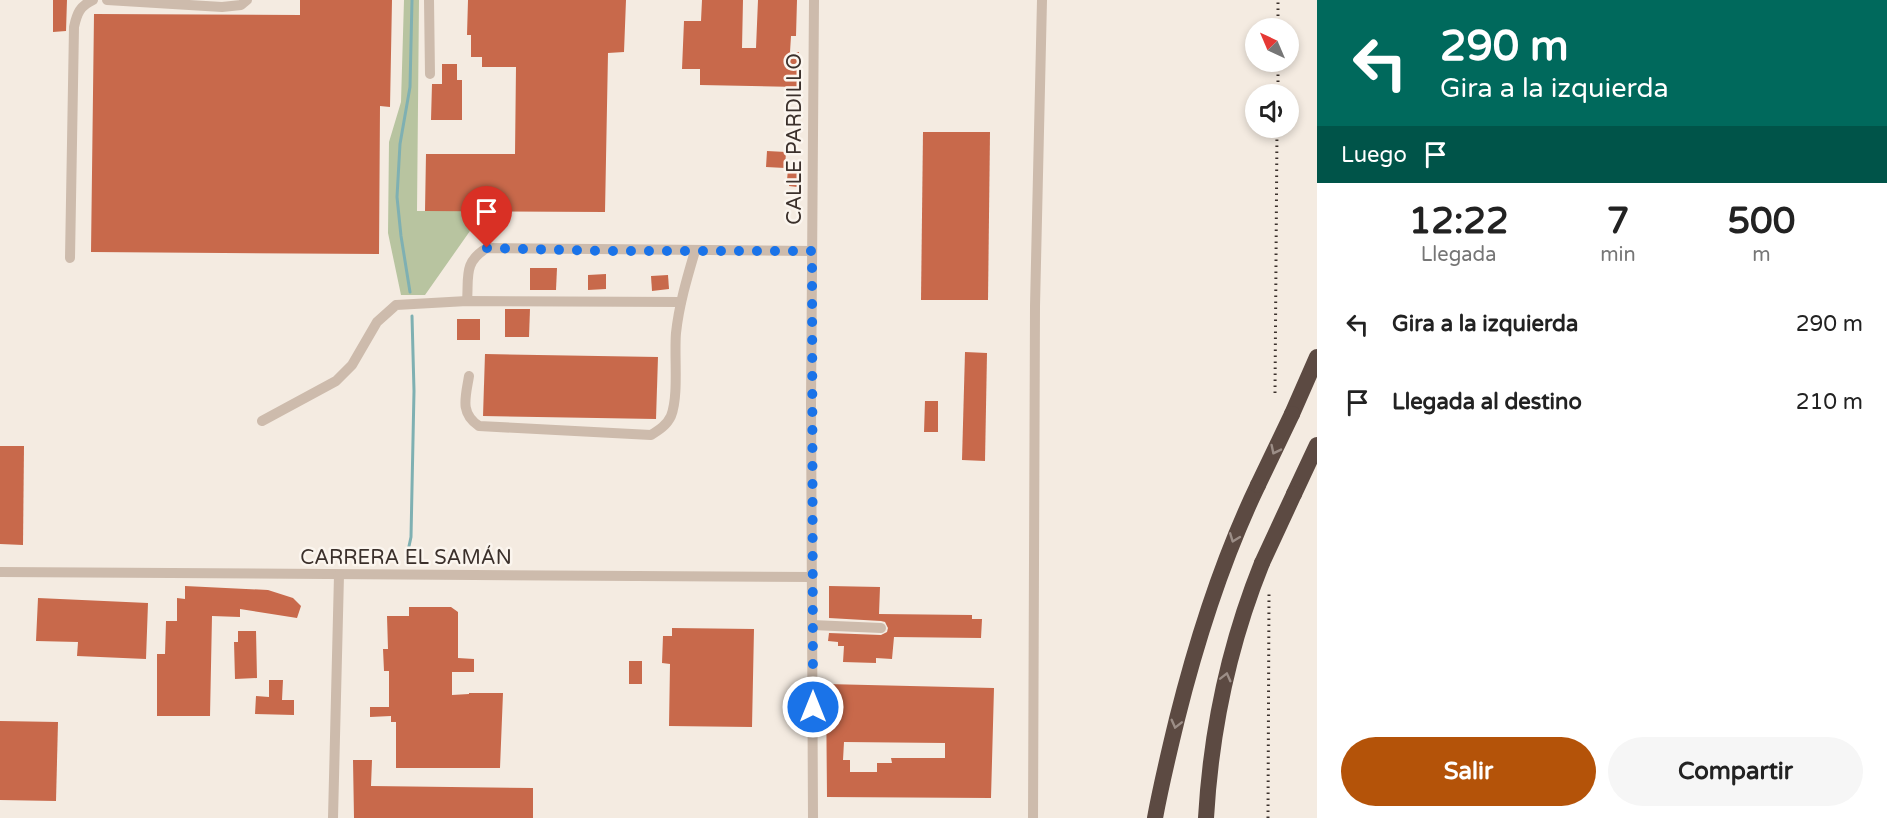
<!DOCTYPE html>
<html lang="es">
<head>
<meta charset="utf-8">
<style>
	:root { --surface:#fff; --page:#f6f6f6; --text:#222; --muted:#767676; --accent:#b45309 }
	body { margin:0; font-family:"Varela Round",sans-serif; background:var(--page); color:var(--text); height:100vh; display:flex; flex-direction:column; font-size:22px; white-space:nowrap }
	* { box-sizing:border-box; margin:0 }
	p { font-size:20px; color:var(--muted) }
	.icon { flex:none; width:33px; height:33px; fill:none; stroke:currentColor; stroke-width:2; stroke-linecap:round; stroke-linejoin:round }
	.map { position:relative; flex:1; overflow:hidden }
	.details { display:flex; flex-direction:column; background:var(--surface); width:570px }
	.details>* { flex:none }
	.guide { background:#00695c; color:#fff; overflow:hidden }
	.needle { width:39px; rotate:316deg }
	.buttons { position:absolute; left:1245px; top:18px; display:grid; gap:12px }
	.buttons a { display:grid; place-items:center; width:54px; height:54px; border-radius:50%; background:var(--surface); box-shadow:0 3px 9px #0003; font-size:30px }
	.pin { position:absolute; display:grid; place-items:center; width:51px; height:51px; color:#fff; margin:-62px -26px; border-radius:50% 50% 50% 0; rotate:-45deg; box-shadow:0 0 6px #0007 }
	.pin .icon { rotate:45deg }
	.me { position:absolute; width:66px; margin:-33px; rotate:0deg; stroke-linejoin:round; filter:drop-shadow(0 0 4px #0008) }
	.turn { display:flex; align-items:center; gap:21px; height:126px; padding:0 24px; font-size:27px }
	.turn .icon { width:78px; height:78px; stroke-width:2.5 }
	.turn b { display:block; font-size:42px; line-height:51px }
	.then { display:flex; align-items:center; height:57px; padding:0 24px; background:#0003; gap:12px; font-size:22px }
	.eta { display:flex; justify-content:space-evenly; align-items:center; height:102px; text-align:center }
	.eta b { font-size:36px; font-weight:700; line-height:42px }
	.action { display:flex; gap:12px; margin-top:auto; padding:12px 24px }
	.action a { flex:1; height:69px; border-radius:36px; background:var(--accent); color:#fff; font-size:24px; font-weight:700; line-height:69px; text-align:center }
	.action a+a { background:var(--page); color:var(--text) }
	ul { padding:0; list-style:none }
	li { display:flex; align-items:center; gap:18px; height:78px; padding:0 24px }
	li div { flex:1 }
	li b { display:block; font-size:22px }
	li em { font-style:normal }
	main { display:flex; flex:1; min-height:0 }
	.map>svg:first-child { display:block }
	.green { fill:#b8c4a0 }
	.lines { fill:none; stroke-linecap:round; stroke-linejoin:round }
	.stream { stroke:#7fb0b2; stroke-width:3 }
	.building { fill:#c8694b; fill-rule:evenodd }
	.minor { stroke:#cdbbac; stroke-width:10 }
	.highway { stroke:#5c4a42; stroke-width:16 }
	.rail { stroke:#3b302b; stroke-width:3; stroke-dasharray:1.5 4.5; stroke-linecap:butt }
	.highway-bridge { stroke:#5c4a42; stroke-width:16 }
	.oneway { stroke:#9c8e87 }
	.route { stroke:#1a73e8; stroke-width:10; stroke-dasharray:0 18 }
	.labels { text-anchor:middle; dominant-baseline:central; stroke-width:5; stroke-linejoin:round; paint-order:stroke }
	.street-label { font-size:20px; fill:#3b302b; stroke:#fbf5ee }
</style>
</head>
<body>
<main>
<div class="map">
<svg width="1317" height="818" viewBox="0 0 1317 818">
	<rect width="100%" height="100%" fill="#f4ebe1"/>
	<polygon class="green" points="404,0 419,0 417,211 484,211 425,295 401,295 388,233 389,142 401,102"/>
	<g class="lines">
		<g class="stream">
			<polyline points="410,292 401,236 397,197 400,144 410,87 412,0"/>
			<polyline points="406,560 411,537 414,391 412,316"/>
		</g>
	</g>
	<g class="building">
		<polygon points="53,0 67,0 66,31 53,32"/>
		<polygon points="300,0 392,0 390,107 380,106 379,254 91,252 94,14 300,15"/>
		<polygon points="468,0 626,0 624,52 608,53 605,212 425,211 426,154 515,154 516,67 482,67 482,57 471,57 471,35 467,35"/>
		<polygon points="702,0 743,0 742,48 756,48 758,0 797,0 796,36 791,36 790,52 799,52 798,87 700,85 700,69 682,69 684,21 701,21"/>
		<polygon points="442,64 457,64 457,80 462,80 462,120 431,120 432,84 442,84"/>
		<polygon points="923,132 990,132 988,300 921,300"/>
		<polygon points="767,151 786,152 785,168 766,167"/>
		<polygon points="788,169 798,170 797,187 789,186 790,180 787,180"/>
		<polygon points="530,268 557,268 556,290 530,290"/>
		<polygon points="606,274 606,289 588,290 588,275"/>
		<polygon points="668,275 669,289 652,291 651,276"/>
		<polygon points="505,309 530,309 529,337 505,337"/>
		<rect x="457" y="319" width="23" height="21"/>
		<polygon points="965,352 987,353 985,461 962,460"/>
		<polygon points="485,354 658,357 656,419 483,416"/>
		<polygon points="925,401 938,401 938,432 924,432"/>
		<polygon points="0,446 24,446 23,545 0,544"/>
		<polygon points="185,586 268,590 293,598 301,606 297,618 240,609 240,617 212,616 210,716 157,716 157,654 165,654 166,621 177,621 177,598 185,599"/>
		<polygon points="829,586 880,587 879,614 972,615 972,619 982,619 981,638 894,637 892,659 876,658 876,663 843,662 844,646 838,646 838,642 828,641 829,633 881,635 887,632 888,628 885,622 881,621 829,618"/>
		<polygon points="38,598 148,603 146,659 77,656 78,642 36,641"/>
		<polygon points="409,607 451,607 458,612 458,658 474,659 474,672 452,672 452,695 469,694 469,693 503,693 500,768 396,768 396,722 391,722 391,716 370,717 370,707 389,707 389,671 384,671 383,649 388,649 387,616 409,616"/>
		<polygon points="672,628 754,629 752,727 669,726 670,664 662,663 663,636 672,636"/>
		<polygon points="238,631 256,631 257,678 235,679 234,642 238,642"/>
		<rect x="629" y="661" width="13" height="23"/>
		<polygon points="269,680 283,680 282,700 294,700 294,715 255,714 256,696 269,697"/>
		<path d="M826,684l168,4 -3,110 -164,-1zM844,742l101,1v15h-54l1,5h-15v9h-27v-12h-7z"/>
		<polygon points="0,721 58,722 56,801 0,800"/>
		<polygon points="353,760 372,760 371,786 533,788 533,818 354,818"/>
	</g>
	<g class="lines">
		<g class="minor">
			<polyline points="107,0 222,7 241,5 247,0"/>
			<polyline points="429,0 430,74"/>
			<path d="M70,258l4,-231c3,-14 6,-21 19,-27"/>
			<path d="M467,301c2,-24 -4,-39 20,-53l325,3"/>
			<path d="M469,376c-3,20 -10,37 10,50l172,9c8,-5 16,-10 20,-19 8,-20 3,-60 5,-83 3,-28 11,-55 19,-82"/>
			<polyline points="262,421 336,381 352,365 377,322 396,305 467,301 681,302"/>
			<polyline points="0,572 812,577"/>
			<polyline points="812,625 881,628"/>
			<polyline points="333,818 339,575"/>
			<polyline points="813,818 811,404 814,0"/>
			<polyline points="1033,818 1035,306 1042,0"/>
		</g>
		<g class="highway">
			<polyline points="1292,414 1317,357"/>
			<polyline points="1294,494 1317,445"/>
			<path d="M1155,818c6,-33 14,-66 22,-99 20,-80 45,-159 81,-234"/>
			<path d="M1206,818c5,-88 23,-173 56,-255"/>
		</g>
		<g class="rail">
			<polyline points="1278,28 1278,0"/>
			<polyline points="1278,94 1278,62"/>
			<polyline points="1275,393 1277,128"/>
			<polyline points="1268,818 1269,591"/>
		</g>
		<g class="highway-bridge">
			<polyline points="1258,485 1292,414"/>
			<polyline points="1262,563 1294,494"/>
		</g>
	</g>
	<defs><path id="oneway-chevron" d="M-2-3.5L2.5 0L-2 3.5" fill="none" stroke-width="1.6" stroke-linecap="round" stroke-linejoin="round" transform="scale(1.5)"/></defs>
	<g class="oneway">
		<use href="#oneway-chevron" transform="translate(1275 450) rotate(116)"/>
		<use href="#oneway-chevron" transform="translate(1234 538) rotate(111)"/>
		<use href="#oneway-chevron" transform="translate(1226 677) rotate(-76)"/>
		<use href="#oneway-chevron" transform="translate(1176 724) rotate(104)"/>
	</g>
	<g class="lines">
		<polyline class="route" points="487,248 603,251 812,251 813,707"/>
	</g>
	<g class="labels">
		<g class="street-label">
			<text transform="translate(795 139) rotate(-90)">CALLE PARDILLO</text>
			<text x="406" y="558">CARRERA EL SAMÁN</text>
		</g>
	</g>
</svg>
<div class="buttons">
<a><svg class="needle" viewBox="-14 -14 28 28"><path d="M0-13l5 13h-10z" fill="#e53935"/><path d="M0 13l5-13h-10z" fill="#767676"/></svg></a>
<a><svg class="icon" aria-label="sound" viewBox="0 0 24 24"><path d="M4 9h4l5-4v14l-5-4H4zM17 9q2 3 0 6"/></svg></a>
</div>
<div class="pin" style="left:487px;top:248px;background:#d93025"><svg class="icon" aria-label="arrive" viewBox="0 0 24 24"><path d="M6 21V4h12l-3 4 3 4H6"/></svg></div>
<svg class="me" style="left:813px;top:707px" viewBox="-20 -20 40 40"><circle r="17" fill="#1a73e8" stroke="#fff" stroke-width="3"/><path d="M0-11L8 9 0 5-8 9z" fill="#fff"/></svg>
</div>
<section class="details">
<div class="guide">
<div class="turn"><svg class="icon" aria-label="left" viewBox="0 0 24 24"><path d="M17 20v-9H6M10 6l-5 5 5 5"/></svg><div><b>290 m</b>Gira a la izquierda</div></div>
<div class="then">Luego<svg class="icon" aria-label="arrive" viewBox="0 0 24 24"><path d="M6 21V4h12l-3 4 3 4H6"/></svg></div>
</div>
<div class="eta">
<div><b>12:22</b><p>Llegada</p></div>
<div><b>7</b><p>min</p></div>
<div><b>500</b><p>m</p></div>
</div>
<ul>
<li><svg class="icon" aria-label="left" viewBox="0 0 24 24"><path d="M17 20v-9H6M10 6l-5 5 5 5"/></svg><div><b>Gira a la izquierda</b></div><em>290 m</em></li>
<li><svg class="icon" aria-label="arrive" viewBox="0 0 24 24"><path d="M6 21V4h12l-3 4 3 4H6"/></svg><div><b>Llegada al destino</b></div><em>210 m</em></li>
</ul>
<div class="action"><a>Salir</a><a>Compartir</a></div>
</section>
</main>
</body>
</html>
